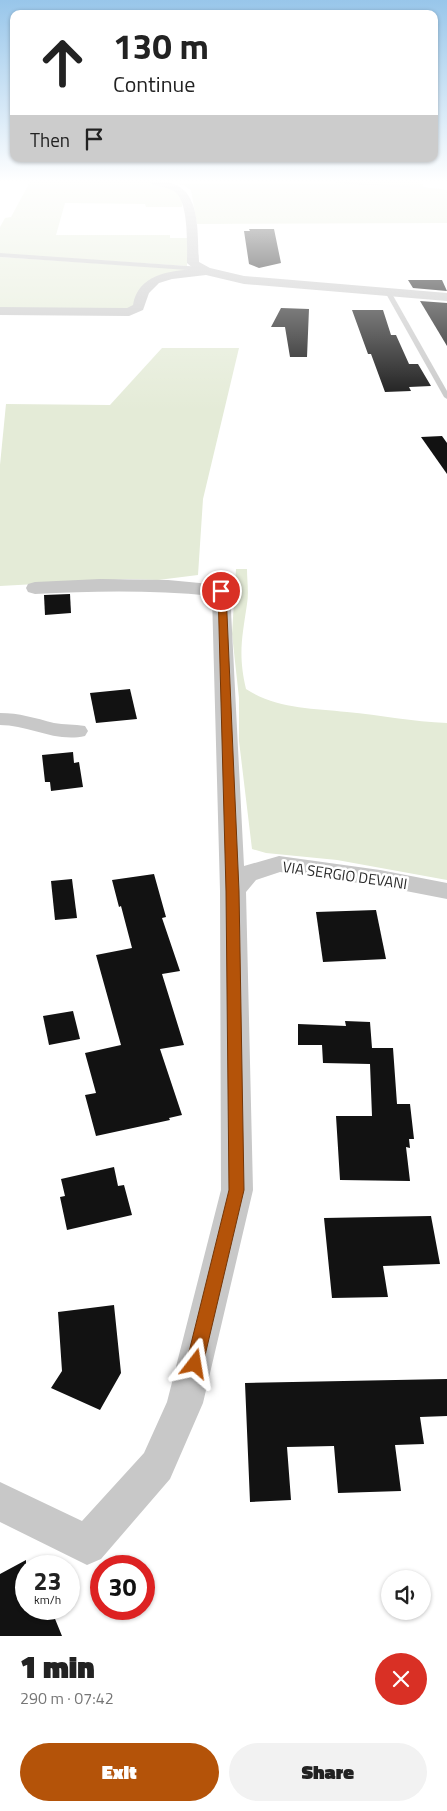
<!DOCTYPE html>
<html lang="en">
<head>
<meta charset="utf-8">
<style>
	:root { --surface:#fff; --page:#f2f2f2; --text:#222; --muted:#767676; --accent:#b45309 }
	body { margin:0; font-family:"Titillium Web",sans-serif; background:var(--page); color:var(--text); height:100vh; display:flex; flex-direction:column; font-size:19px; white-space:nowrap }
	* { box-sizing:border-box; margin:0 }
	p { font-size:16px; color:var(--muted) }
	.icon { flex:none; width:28px; height:28px; fill:none; stroke:currentColor; stroke-width:2; stroke-linecap:round; stroke-linejoin:round }
	.map { position:relative; height:1636px; overflow:hidden }
	.panel { display:flex; flex-direction:column; background:var(--surface); flex:1 }
	.panel>* { flex:none }
	.top-card { position:absolute; left:10px; top:10px; width:428px; height:152px; border-radius:10px; box-shadow:0 1px 4px #0004; background:#fff; color:var(--text); overflow:hidden }
	.controls { position:absolute; left:381px; top:1570px; display:grid; gap:10px }
	.controls a { display:grid; place-items:center; width:50px; height:50px; border-radius:50%; background:var(--surface); box-shadow:0 1px 4px #0004; font-size:25px }
	.speed { position:absolute; left:15px; top:1555px; display:flex; gap:10px; font-size:25px; font-weight:700; text-align:center }
	.speed>* { display:grid; place-content:center; width:65px; height:65px; border-radius:50%; background:var(--surface); box-shadow:0 1px 4px #0004; line-height:1 }
	.speed small { font-size:12px; font-weight:400 }
	.speed .limit { border:8px solid #d22; background:#fff; color:#111 }
	.pin { position:absolute; display:grid; place-items:center; width:42px; height:42px; color:#fff; margin:-21px; border:2px solid #fff; border-radius:50%; box-shadow:0 1px 5px #0007 }
	.me { position:absolute; width:55px; margin:-28px; rotate:14deg; stroke-linejoin:round; filter:drop-shadow(0 0 4px #0008) }
	.turn { display:flex; align-items:center; gap:18px; height:105px; padding:0 20px; font-size:22px }
	.turn .icon { width:65px; height:65px; stroke-width:2.5 }
	.turn b { display:block; font-size:35px; line-height:42px }
	.then { display:flex; align-items:center; height:48px; padding:0 20px; background:#0003; gap:10px; font-size:19px }
	.round { display:grid; place-items:center; flex:none; width:52px; height:52px; border-radius:26px; background:var(--page) }
	.head { display:flex; align-items:center; justify-content:space-between; height:85px; padding:0 20px }
	h1 { font-size:30px; font-weight:800; line-height:38px }
	.action { display:flex; gap:10px; margin-top:auto; padding:10px 20px }
	.action a { flex:1; height:58px; border-radius:30px; background:var(--accent); color:#fff; font-size:20px; font-weight:800; line-height:58px; text-align:center }
	.action a+a { background:var(--page); color:var(--text) }
	.map>svg:first-child { display:block }
	.green { fill:#e4ebd7 }
	.building { fill:#121212 }
	.lines { fill:none; stroke-linecap:round; stroke-linejoin:round }
	.path { stroke:#c8c8c8; stroke-width:1; stroke-dasharray:1 1; stroke-linecap:butt }
	.service { fill:#c8c8c8; fill-rule:evenodd }
	.minor { fill:#c8c8c8; fill-rule:evenodd }
	.route { fill:#b45309; stroke:#753606 }
	.labels { text-anchor:middle; dominant-baseline:central; stroke-width:5; stroke-linejoin:round; paint-order:stroke }
	.near-street-label { font-size:15px; fill:#2b2b2b; stroke:#fff }
</style>
</head>
<body>
<div class="map">
<svg width="447" height="1636" viewBox="0 0 447 1636">
	<rect width="100%" height="100%" fill="#fff"/>
	<g class="green">
		<polygon points="30,182 148,182 173,188 182,197 182,207 146,207 145,204 65,203 56,235 170,235 170,238 188,238 187,266 0,254 0,227 5,218 11,217"/>
		<polygon points="327,182 420,182 424,187 447,190 447,223 197,224 191,190 183,185 173,183 336,183 416,188"/>
		<polygon points="0,257 185,269 191,272 159,276 137,297 131,310 0,310"/>
		<polygon points="162,348 239,348 203,499 198,575 158,580 127,579 0,586 0,465 6,404 110,405"/>
		<path d="M236,569h11c0,11 2,24 0,35 -5,34 -9,51 -1,85 31,20 65,19 101,23 33,3 66,10 100,11v157l-110,-20 -71,-7 -14,-4 -13,-108v-43l-7,-64z"/>
	</g>
	<g class="building">
		<polygon points="249,229 274,229 281,263 259,268 249,264 244,231 250,231"/>
		<polygon points="408,280 442,280 447,291 413,288"/>
		<polygon points="420,301 447,303 447,346"/>
		<polygon points="281,308 309,309 307,357 290,357 285,327 271,327"/>
		<polygon points="352,310 383,310 391,335 396,335 409,364 418,364 431,386 409,387 411,391 385,392 371,354 368,354"/>
		<polygon points="442,436 447,443 447,474 421,437"/>
		<polygon points="70,594 71,613 45,615 44,595"/>
		<polygon points="130,689 137,719 96,723 90,693"/>
		<polygon points="73,752 74,763 79,762 83,787 51,791 50,782 45,782 42,755"/>
		<polygon points="154,874 166,917 162,918 180,971 162,974 184,1045 160,1049 182,1115 169,1118 170,1120 96,1136 85,1095 96,1093 85,1053 121,1045 96,955 132,948 121,906 119,907 112,880"/>
		<polygon points="72,879 77,918 55,920 51,881"/>
		<polygon points="376,910 386,959 323,962 316,912"/>
		<polygon points="73,1011 80,1039 49,1045 43,1016"/>
		<polygon points="345,1021 370,1022 372,1048 393,1048 397,1104 410,1104 414,1139 409,1139 410,1148 406,1147 410,1181 340,1180 336,1116 372,1116 370,1064 323,1063 322,1045 298,1045 298,1024 346,1026"/>
		<polygon points="114,1167 118,1186 124,1185 132,1215 67,1230 60,1197 65,1196 61,1179"/>
		<polygon points="431,1216 440,1264 383,1266 388,1297 332,1298 324,1218"/>
		<polygon points="114,1305 121,1373 100,1410 51,1388 62,1371 58,1312"/>
		<polygon points="447,1379 447,1416 420,1417 424,1444 395,1445 401,1491 338,1493 334,1446 287,1447 291,1500 250,1502 245,1383"/>
		<polygon points="26,1560 26,1609 51,1609 62,1636 0,1636 0,1574"/>
	</g>
	<g class="lines">
		<polyline class="path" points="191,182 327,182 410,187"/>
		<g class="service">
			<polygon points="0,253 202,267 205,269 202,271 0,257"/>
			<polygon points="388,290 391,292 447,391 447,399 444,397 385,292"/>
		</g>
		<g class="minor">
			<path d="M150,182c52,-6 47,42 49,80l11,6 34,8 203,17v8l-203,-17 -38,-9 -34,4 -13,4 -10,10 -6,17 -14,6 -129,-1v-8l127,1 6,-3c5,-30 35,-34 61,-36l-7,-6c0,-17 2,-61 -12,-71 -8,-6 -19,-4 -25,-10z"/>
			<path d="M100,579l68,1 53,5 7,2 2,4 14,275 35,-10 101,14 67,13v16l-67,-13 -100,-14 -24,8 -10,12 7,298 -50,213 -33,76 -69,80 -14,6 -87,-43v-40l82,39 62,-68 23,-51 54,-212 -1,-299 -8,-295c-59,-6 -118,-5 -177,-2l-7,-2 -2,-4 2,-4 7,-2z"/>
			<path d="M0,713c19,0 35,5 54,10 10,2 20,1 31,3l3,5 -3,5c-29,7 -56,-11 -85,-11z"/>
		</g>
	</g>
	<linearGradient id="sky" x2="0" y2="1"><stop stop-color="#98c6ea"/><stop offset="0.44" stop-color="#fff"/><stop offset="1" stop-color="#fff" stop-opacity="0"/></linearGradient>
	<rect width="447" height="411" fill="url(#sky)"/>
	<polygon class="route" points="218,589 221,589 226,591 239,891 244,1190 203,1364 201,1370 195,1372 189,1370 186,1364 229,1190 226,891"/>
	<g class="labels">
		<g class="near-street-label">
			<text transform="translate(345 875) rotate(8)">VIA SERGIO DEVANI</text>
		</g>
	</g>
</svg>
<div class="controls">
<a><svg class="icon" aria-label="sound" viewBox="0 0 24 24"><path d="M4 9h4l5-4v14l-5-4H4zM17 9q2 3 0 6"/></svg></a>
</div>
<div class="speed"><div>23<small>km/h</small></div><div class="limit">30</div></div>
<div class="pin" style="left:221px;top:591px;background:#d93025"><svg class="icon" aria-label="arrive" viewBox="0 0 24 24"><path d="M6 21V4h12l-3 4 3 4H6"/></svg></div>
<svg class="me" style="left:195px;top:1364px" viewBox="-20 -20 40 40"><path d="M0-17L14 15 0 8-14 15z" fill="#b45309" stroke="#fff" stroke-width="4"/></svg>
<div class="top-card">
<div class="turn"><svg class="icon" aria-label="ahead" viewBox="0 0 24 24"><path d="M12 20V5M6 11l6-6 6 6"/></svg><div><b>130 m</b>Continue</div></div>
<div class="then">Then<svg class="icon" aria-label="arrive" viewBox="0 0 24 24"><path d="M6 21V4h12l-3 4 3 4H6"/></svg></div>
</div>
</div>
<section class="panel">
<div class="head"><div><h1>1 min</h1><p>290 m · 07:42</p></div><a class="round" style="background:#d93025;color:#fff"><svg class="icon" aria-label="close" viewBox="0 0 24 24"><path d="M6 6l12 12M18 6L6 18"/></svg></a></div>
<div class="action"><a>Exit</a><a>Share</a></div>
</section>
</body>
</html>
